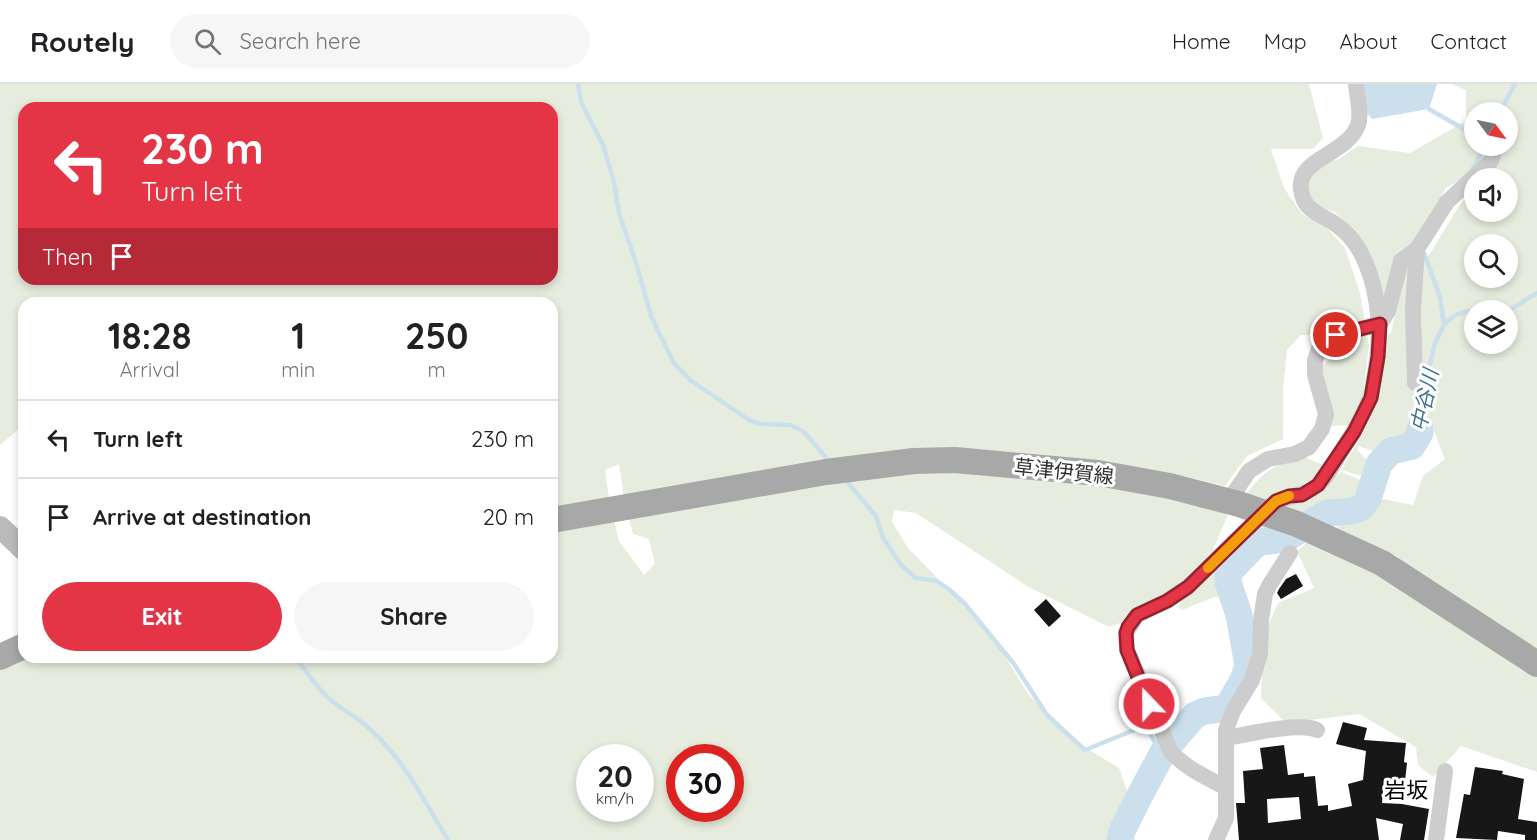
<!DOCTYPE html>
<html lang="en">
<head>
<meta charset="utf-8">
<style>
	:root { --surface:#fff; --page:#f6f6f6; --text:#202124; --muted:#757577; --line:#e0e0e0; --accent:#e43546 }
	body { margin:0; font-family:Quicksand,"Noto Sans JP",sans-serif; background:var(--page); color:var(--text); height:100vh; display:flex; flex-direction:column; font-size:22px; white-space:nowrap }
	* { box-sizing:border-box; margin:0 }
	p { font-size:20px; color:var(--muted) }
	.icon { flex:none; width:33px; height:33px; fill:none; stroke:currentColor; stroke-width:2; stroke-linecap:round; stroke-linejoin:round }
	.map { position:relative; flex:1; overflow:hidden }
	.panel { position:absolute; left:18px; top:213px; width:540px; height:366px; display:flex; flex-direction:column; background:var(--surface); border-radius:18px; box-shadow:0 3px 9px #0003 }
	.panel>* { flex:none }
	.top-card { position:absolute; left:18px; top:18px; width:540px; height:183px; border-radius:18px; box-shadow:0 3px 9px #0003; background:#e43546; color:#fff; overflow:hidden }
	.needle { width:39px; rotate:123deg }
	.tools { position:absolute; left:1464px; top:18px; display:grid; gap:12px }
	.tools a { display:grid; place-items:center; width:54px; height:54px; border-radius:50%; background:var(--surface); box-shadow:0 3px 9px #0003; font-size:30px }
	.speed { position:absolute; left:576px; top:660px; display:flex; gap:12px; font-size:30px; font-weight:700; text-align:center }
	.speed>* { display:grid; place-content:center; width:78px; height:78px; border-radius:50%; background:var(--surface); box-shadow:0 3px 9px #0003; line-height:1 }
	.speed small { font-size:15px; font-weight:400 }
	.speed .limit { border:9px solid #d22; background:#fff; color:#111 }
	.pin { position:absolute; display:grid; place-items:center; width:51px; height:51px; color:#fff; margin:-26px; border:3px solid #fff; border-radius:50%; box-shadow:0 2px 6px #0007 }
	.me { position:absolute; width:66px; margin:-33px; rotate:338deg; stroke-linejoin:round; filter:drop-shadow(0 0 4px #0008) }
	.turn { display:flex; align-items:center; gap:21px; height:126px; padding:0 24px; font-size:27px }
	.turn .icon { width:78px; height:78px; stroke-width:2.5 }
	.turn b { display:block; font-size:42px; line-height:51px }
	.then { display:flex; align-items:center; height:57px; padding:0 24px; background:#0003; gap:12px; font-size:22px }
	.eta { display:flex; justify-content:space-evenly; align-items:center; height:102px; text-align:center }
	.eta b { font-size:36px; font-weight:800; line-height:42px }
	.cta { display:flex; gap:12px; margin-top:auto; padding:12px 24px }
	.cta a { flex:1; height:69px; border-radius:36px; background:var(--accent); color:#fff; font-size:24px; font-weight:800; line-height:69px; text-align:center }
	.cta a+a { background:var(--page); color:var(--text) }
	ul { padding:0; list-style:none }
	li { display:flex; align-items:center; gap:18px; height:78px; padding:0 24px; border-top:2px solid var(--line) }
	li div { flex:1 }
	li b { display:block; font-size:22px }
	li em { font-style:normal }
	header { display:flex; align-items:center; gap:36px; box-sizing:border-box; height:84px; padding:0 30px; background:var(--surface); border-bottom:2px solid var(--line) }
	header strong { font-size:28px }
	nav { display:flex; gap:33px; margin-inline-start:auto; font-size:21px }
	.search { width:420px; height:54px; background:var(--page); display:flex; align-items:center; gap:15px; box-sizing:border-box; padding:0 21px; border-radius:33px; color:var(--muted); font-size:22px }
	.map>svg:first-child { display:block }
	.green { fill:#e6edde; fill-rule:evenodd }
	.water { fill:#cbe0ec }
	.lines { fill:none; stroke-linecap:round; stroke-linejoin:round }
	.stream { stroke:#cbe0ec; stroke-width:4.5 }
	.river { stroke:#cbe0ec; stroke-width:27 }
	.building { fill:#171717; fill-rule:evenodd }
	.street { stroke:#cdcdcd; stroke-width:16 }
	.secondary { stroke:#bababa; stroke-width:22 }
	.primary { stroke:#a8a8a8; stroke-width:26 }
	.route-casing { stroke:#94222e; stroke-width:15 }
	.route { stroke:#e43546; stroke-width:10 }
	.slow { stroke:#f59e0b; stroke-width:10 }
	.labels { text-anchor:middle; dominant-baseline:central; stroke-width:6; stroke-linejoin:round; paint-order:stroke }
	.street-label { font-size:20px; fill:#303030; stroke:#fff }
	.water-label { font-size:21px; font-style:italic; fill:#3e7392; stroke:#fff }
	.quarter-label { font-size:22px; fill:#000; stroke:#fff }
</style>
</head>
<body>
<header>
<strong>Routely</strong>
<div class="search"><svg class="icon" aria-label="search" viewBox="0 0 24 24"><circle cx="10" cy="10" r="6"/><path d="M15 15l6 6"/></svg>Search here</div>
<nav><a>Home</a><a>Map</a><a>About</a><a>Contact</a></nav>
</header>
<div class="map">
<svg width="1537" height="756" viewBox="0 0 1537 756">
	<rect width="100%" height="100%" fill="#fff"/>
	<g class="green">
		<path d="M0,0h1309l14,54 -10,11h-42l13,39 18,26 23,12 20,22 15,45 9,52 -6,51 -14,29 -22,1 -6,-59 23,-21 -11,-12 -32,1 -14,15 -4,39v50l-36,17 -22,30 -58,-14 31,25 30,18 -16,36 -39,40 -44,29 -20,7 -82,-41 -111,-73 -22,-3 -2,12 16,26 80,82 41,65 42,44 48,29 8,23 -3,49h-1124v-171l29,-12h523v-127l61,-15 6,26 25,34 11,-11 -6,-25 -16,-5 -9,-35 -5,-35 -14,6 4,29 -57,11v-207h-528v128l-4,-3 -20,17zM24,24h528v171h-528zM590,674h50v50h-50zM680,674h50v50h-50z"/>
		<path d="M1451,0h86v688l-76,-26 -28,31 -15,-12 -2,-18 -57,-33 -73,9 -25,-25 2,-61 15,-34 36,-15 -17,-37 13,-11 115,41 -28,-25 -61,-28 26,-14 21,-15 30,6 10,-29 22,-17 -13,-33 -23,20 -9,-4 -14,14 -27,-10 -2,4 18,18 -6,10 -28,-8 17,-28 19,-46 6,-57 8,-6 11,-50 10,-27 6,127 4,-63 -8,-25 6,-36 9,-4 30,-49 15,-20v26h34v-34h-27l-13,-3 -22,13 -64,122 -12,-57 -14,-22 -21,-19 -19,-6 -11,-11 5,-18 13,-14 16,-4 19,-13 52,7 56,-32v-31zM1474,28h34v34h-34zM1474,160h34v34h-34zM1474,226h34v34h-34z"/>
		<path d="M1305,373l18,8 -2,11 -31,15 -13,1 -7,9 -24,-6c16,-24 31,-32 59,-38z"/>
		<polygon points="1341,388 1365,398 1359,408 1343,424 1329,425 1309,432 1278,420 1311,411"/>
		<polygon points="1257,439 1284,448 1249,473 1232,492 1228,514 1214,513 1182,526 1178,523 1185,512 1207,491 1219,486 1234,464"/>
	</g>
	<polygon class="water" points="1362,0 1437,0 1429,25 1372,35 1363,24"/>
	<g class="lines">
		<g class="stream">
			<polyline points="578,0 581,18 603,61 614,98 619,129 637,182 651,232 674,279 690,296 749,336 761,340 790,341 803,347 830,378"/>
			<polyline points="1429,25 1474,51"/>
			<polyline points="1500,28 1515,0"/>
			<polyline points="1472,86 1485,62"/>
			<polyline points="1508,227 1537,209"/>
			<path d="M1444,241c9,-10 17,-14 30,-14"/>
			<polyline points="1420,345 1427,293 1435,259 1444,241 1440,213 1424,169"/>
			<polyline points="844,394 876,432 883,454 901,481 916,494 937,497 950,506 965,520 1014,580 1047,631 1085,666 1139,644 1148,646 1162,671"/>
			<path d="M294,573c11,11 18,24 29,36 14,15 34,23 48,37 33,30 54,72 77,110"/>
		</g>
		<polyline class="river" points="1120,756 1122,747 1139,713 1163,668 1195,631 1205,627 1227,624 1243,596 1248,582 1239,531 1228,498 1228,491 1232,485 1254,462 1261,458 1286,455 1326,429 1344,428 1356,426 1362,423 1368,415 1379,380 1391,367 1412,362 1420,349 1420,345"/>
	</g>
	<g class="building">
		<polygon points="1296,490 1303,502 1281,515 1277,509 1279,505 1286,495"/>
		<polygon points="1046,515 1061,532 1049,543 1034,526"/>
		<path d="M1343,638l24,6 -3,12 42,3 -2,19 3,1 -2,18 -21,-2 -2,24 20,1 27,5 -5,31h-24l3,-16 -27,-6 3,22h-140l-3,-37h9l-2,-32 20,-2 -3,-21 24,-3 4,30 16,-2v4l11,-1 3,30 10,-1v6l24,-5 -4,-22 15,-4 3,-29 -30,-7zM1299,713l2,22 -33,4 -1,-24z"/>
		<polygon points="1475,683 1503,687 1502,690 1524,695 1518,735 1537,738 1537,756 1525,756 1525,751 1498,747 1497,756 1456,754 1464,710 1470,711"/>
	</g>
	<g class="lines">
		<g class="street">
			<polyline points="1415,299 1413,225 1417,165"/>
			<polyline points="1228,418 1249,387 1268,375 1295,370 1309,363 1322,345 1326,330 1315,291 1315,276 1319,265 1336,251 1380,240 1388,227 1401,177 1417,165 1447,118 1491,77 1496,62"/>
			<path d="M1227,654c22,-4 71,-16 90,-8"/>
			<path d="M1226,704c-20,-11 -39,-19 -55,-36l-44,-102 -1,-17 11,-18 30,-14 21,-14 88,-86c14,-5 29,-5 42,-16 10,-8 16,-22 23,-33 11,-17 21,-34 28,-52 4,-8 4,-18 6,-27 7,-40 5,-79 -12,-116 -6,-13 -17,-26 -29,-34 -16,-10 -31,-13 -33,-34 -4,-31 46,-34 57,-64 4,-11 -1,-29 -2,-41"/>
			<polyline points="1216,756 1226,734 1226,646 1233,627 1252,596 1260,570 1261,536 1265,510 1270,500 1290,469"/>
			<polyline points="1436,756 1445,687"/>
		</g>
		<polyline class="secondary" points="0,443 24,466"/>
		<g class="primary">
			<polyline points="552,436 826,388 914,377 955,376 1098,389 1170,402 1239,420 1297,440 1382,479 1537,580"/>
			<polyline points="0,573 24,562"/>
		</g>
	</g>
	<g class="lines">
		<g class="route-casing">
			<polyline id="route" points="1149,620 1127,566 1126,549 1128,543 1137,531 1167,517 1188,503 1276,417 1289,412 1302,411 1318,401 1354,348 1371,314 1378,273 1380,240 1336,251"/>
		</g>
		<use href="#route" class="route"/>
		<polyline class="slow" points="1208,484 1276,417 1289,412"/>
	</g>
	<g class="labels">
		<g class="street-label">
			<text transform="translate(1064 387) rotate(6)">草津伊賀線</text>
		</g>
		<g class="water-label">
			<text transform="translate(1424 316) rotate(-78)">中谷川</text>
		</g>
		<g class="quarter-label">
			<text x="1406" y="706">岩坂</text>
		</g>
	</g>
</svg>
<div class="tools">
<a><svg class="needle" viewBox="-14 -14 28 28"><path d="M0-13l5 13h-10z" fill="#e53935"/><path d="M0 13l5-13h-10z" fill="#757577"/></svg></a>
<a><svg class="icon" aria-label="sound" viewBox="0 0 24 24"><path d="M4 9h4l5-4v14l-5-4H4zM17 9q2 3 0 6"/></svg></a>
<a><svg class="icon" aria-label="search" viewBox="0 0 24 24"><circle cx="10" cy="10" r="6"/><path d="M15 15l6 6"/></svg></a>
<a><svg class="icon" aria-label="layers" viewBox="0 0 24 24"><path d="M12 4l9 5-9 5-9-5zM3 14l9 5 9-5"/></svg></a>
</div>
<div class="speed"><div>20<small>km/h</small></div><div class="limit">30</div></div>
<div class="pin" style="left:1336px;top:251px;background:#d93025"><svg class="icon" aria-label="arrive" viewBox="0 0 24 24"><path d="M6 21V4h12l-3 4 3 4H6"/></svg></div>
<svg class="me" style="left:1149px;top:620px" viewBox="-20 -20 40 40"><circle r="17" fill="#e43546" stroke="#fff" stroke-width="3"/><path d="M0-11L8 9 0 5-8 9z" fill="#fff"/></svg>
<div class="top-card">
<div class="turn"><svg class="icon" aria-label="left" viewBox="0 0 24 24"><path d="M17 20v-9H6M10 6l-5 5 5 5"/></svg><div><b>230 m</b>Turn left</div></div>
<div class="then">Then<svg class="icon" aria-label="arrive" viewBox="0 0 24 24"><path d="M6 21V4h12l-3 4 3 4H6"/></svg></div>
</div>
<section class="panel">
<div class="eta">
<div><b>18:28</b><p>Arrival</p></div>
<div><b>1</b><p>min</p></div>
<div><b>250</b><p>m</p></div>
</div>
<ul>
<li><svg class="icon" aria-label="left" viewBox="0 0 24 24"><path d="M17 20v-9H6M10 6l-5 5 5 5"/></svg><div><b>Turn left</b></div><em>230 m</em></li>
<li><svg class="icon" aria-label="arrive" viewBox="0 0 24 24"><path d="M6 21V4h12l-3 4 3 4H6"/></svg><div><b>Arrive at destination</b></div><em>20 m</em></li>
</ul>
<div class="cta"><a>Exit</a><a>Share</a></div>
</section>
</div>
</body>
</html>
